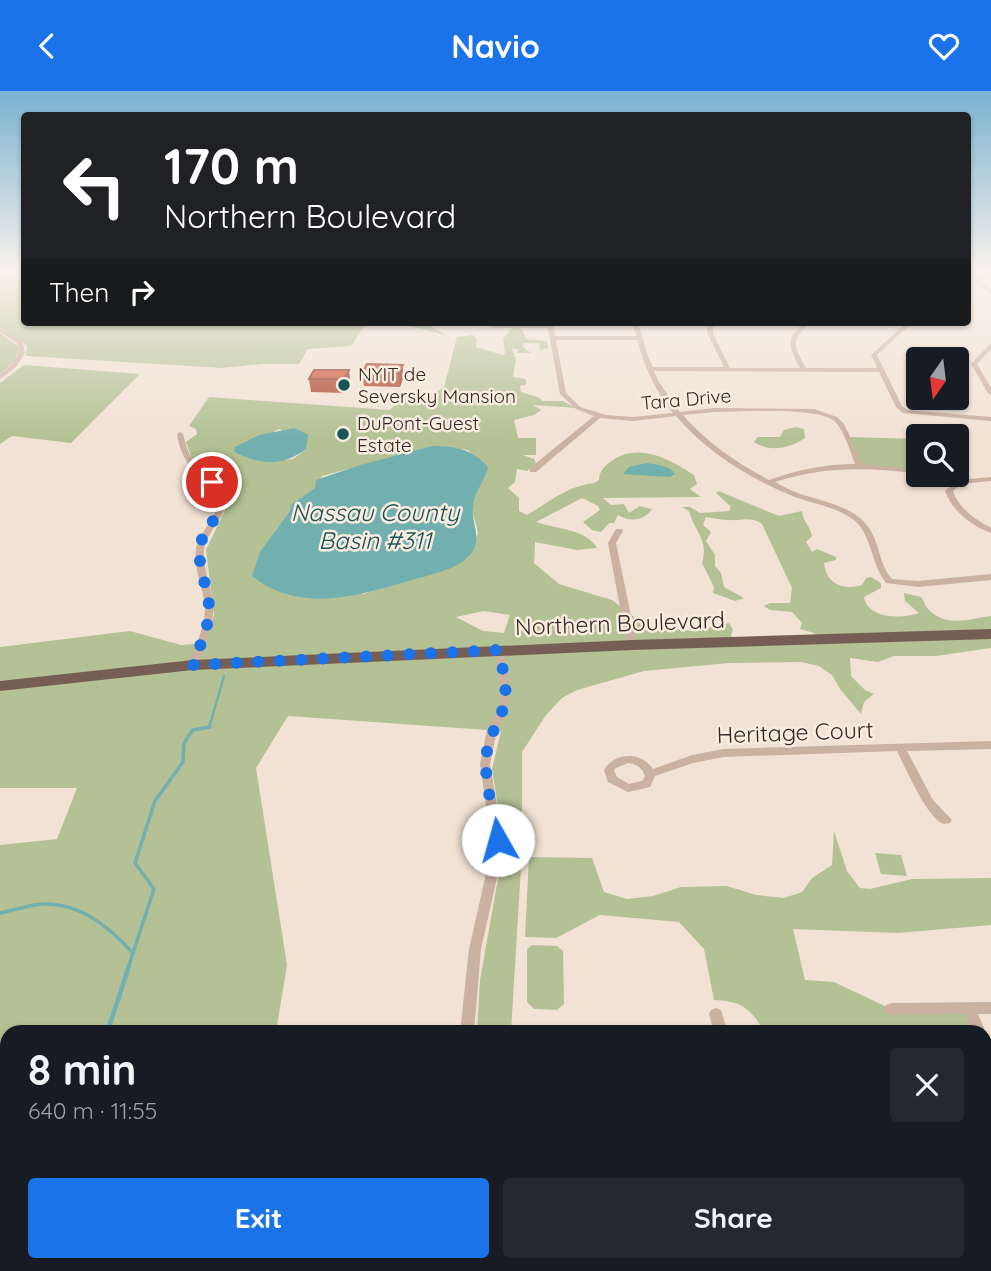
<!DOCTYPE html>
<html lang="en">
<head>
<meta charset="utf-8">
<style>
	:root { --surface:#171b24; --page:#242831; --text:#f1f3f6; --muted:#9ea1a6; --accent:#1a73e8 }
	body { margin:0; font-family:Quicksand,sans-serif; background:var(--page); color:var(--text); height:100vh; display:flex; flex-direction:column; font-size:26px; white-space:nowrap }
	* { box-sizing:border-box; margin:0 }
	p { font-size:23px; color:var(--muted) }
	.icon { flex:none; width:38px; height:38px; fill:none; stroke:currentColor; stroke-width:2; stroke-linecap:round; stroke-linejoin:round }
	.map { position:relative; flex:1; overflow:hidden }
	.details { position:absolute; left:0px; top:934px; width:992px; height:247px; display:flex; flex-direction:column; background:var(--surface); border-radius:21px 21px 0 0; box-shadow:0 2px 5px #0004 }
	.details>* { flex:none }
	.top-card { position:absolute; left:21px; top:21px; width:950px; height:214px; border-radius:7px; box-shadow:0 2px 5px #0004; background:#202124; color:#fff; overflow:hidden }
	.needle { width:46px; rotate:194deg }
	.controls { position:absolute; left:906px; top:256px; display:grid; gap:14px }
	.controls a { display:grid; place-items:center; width:63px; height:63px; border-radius:7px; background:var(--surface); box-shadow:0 2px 5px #0004; font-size:35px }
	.pin { position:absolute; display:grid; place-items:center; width:60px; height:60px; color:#fff; margin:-30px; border:4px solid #fff; border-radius:50%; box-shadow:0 2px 7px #0007 }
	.me { position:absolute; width:77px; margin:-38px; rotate:353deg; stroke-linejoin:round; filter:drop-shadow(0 0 5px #0008) }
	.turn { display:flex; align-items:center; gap:24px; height:147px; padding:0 28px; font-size:32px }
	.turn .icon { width:91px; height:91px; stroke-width:2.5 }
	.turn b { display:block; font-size:49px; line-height:60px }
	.then { display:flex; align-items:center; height:66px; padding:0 28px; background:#0003; gap:14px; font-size:26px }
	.round { display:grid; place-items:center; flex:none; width:74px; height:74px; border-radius:7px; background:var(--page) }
	.head { display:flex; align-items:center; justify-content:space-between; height:119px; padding:0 28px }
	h1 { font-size:42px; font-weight:700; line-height:52px }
	.action { display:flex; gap:14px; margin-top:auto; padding:14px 28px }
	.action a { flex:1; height:80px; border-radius:7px; background:var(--accent); color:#fff; font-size:28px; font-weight:700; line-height:80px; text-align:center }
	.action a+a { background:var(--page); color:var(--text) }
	header { display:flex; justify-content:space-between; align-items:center; height:91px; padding:0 28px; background:var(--accent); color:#fff; font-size:32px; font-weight:700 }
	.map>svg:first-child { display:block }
	.green { fill:#b4c194; fill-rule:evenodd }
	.water { fill:#72b0af }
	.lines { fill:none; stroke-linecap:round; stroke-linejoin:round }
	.stream-far2 { stroke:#72b0af; stroke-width:2.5 }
	.stream-far1 { stroke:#72b0af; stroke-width:3.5 }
	.stream { stroke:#72b0af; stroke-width:4.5 }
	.minor { fill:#cab1a0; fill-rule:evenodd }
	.primary { fill:#765e54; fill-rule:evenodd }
	.wall { fill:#b0482f }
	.shaded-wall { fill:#903b26 }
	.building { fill:#cd5437; stroke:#903b26; stroke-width:2 }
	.route { stroke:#1a73e8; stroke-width:12; stroke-dasharray:0 21.6 }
	.poi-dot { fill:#185556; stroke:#faede0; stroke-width:2.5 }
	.labels { text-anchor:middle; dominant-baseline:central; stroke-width:5; stroke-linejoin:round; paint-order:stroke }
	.far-poi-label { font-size:19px; fill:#332824; stroke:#faede0; text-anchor:start }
	.far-street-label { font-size:19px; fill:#332824; stroke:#faede0 }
	.street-label { font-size:23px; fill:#332824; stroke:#faede0 }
	.water-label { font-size:24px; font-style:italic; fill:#185556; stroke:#faede0 }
</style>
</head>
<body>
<header><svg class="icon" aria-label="back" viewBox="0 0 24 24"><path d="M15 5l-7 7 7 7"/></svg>Navio<svg class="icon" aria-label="heart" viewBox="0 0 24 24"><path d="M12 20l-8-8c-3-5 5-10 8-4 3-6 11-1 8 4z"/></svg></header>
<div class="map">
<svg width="991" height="1180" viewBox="0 0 991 1180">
	<rect width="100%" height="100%" fill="#f2e2d4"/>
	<g class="green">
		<path d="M0,182h24v49h399l23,13c-20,-4 -65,-20 -82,-7 -5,4 -9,13 -13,18l-43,3 -9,15h-37l-40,4 -196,-12 1,-10 -27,-18z"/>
		<path d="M513,236l9,2 4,10 21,2 1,7 -8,2 -1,-7h-16v4l8,6h-14l1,-4h-6l4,10 -3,18 13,2v6l-6,1 1,6 19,6 2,3h21l13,7 -43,-3 8,5 -7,5 -20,5 4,18h18v17h-13l11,4 2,4 -9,8 -10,-2 -2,13 -7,6 11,10v13l8,4c17,-10 36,-25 56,-30 7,-2 10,0 16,-5 0,-7 4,-13 11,-18 27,-21 60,-3 84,13l3,9 -7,5 11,8 -98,1 8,7 13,-1 5,9 11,-7 12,3c-7,11 -21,14 -34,6l-4,8h-5l-8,9 -9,-2 -9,-8 17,-12 -2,-4 -16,-8 -46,24c19,7 51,7 61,26l-20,2 -42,-8 -1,21 25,21 53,16 26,20 16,7 39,4 36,-8 4,7 -2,5 2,6 83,-3 -2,-5 -14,-4 2,-6 -10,-11 -22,-2 -6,-4 6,-3h20l2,-15 -30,-64c-12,-8 -19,-3 -33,-4 -7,0 -15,-2 -23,-3l-3,8 8,7 -5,9 9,14v11l6,7 3,14 20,11 -9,3 -22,-8 1,-6 -12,-24c7,-24 -7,-30 -13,-52l-7,-4h8l10,6 29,-2 2,-4 -15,-14 2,-2 61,25 23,-5c1,10 8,15 10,25l-6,6 6,10 5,-3 19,8v3l-12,3c2,20 18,28 38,22l4,-7 5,-1 10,6v5l-17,9c4,22 37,22 55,16l-14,-12 -1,-8 17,4c4,5 4,10 9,14 18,17 42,7 61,5v32l-55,8h-42l-16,6 -28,-4 1,18 14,14 9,4 -10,8 -3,12 -21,-25 -8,-14 -13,-9 -18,-4 -72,1 -85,8 -67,19 -15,8 -16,17 -24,37v99l-11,181h-34l3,-52 24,-135 -12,-76 9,-38 -213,-15 -32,52 31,197 -11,67 -269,1v232h227l2,6h-236v-426l57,-6 20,-51h-77v-141l130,-16 51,14 25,-2 8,-28 -8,-65 20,-42 -2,-16 -33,-35 -5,-15 11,-8 -1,-5 -7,-3 20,-29 181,13c15,-17 38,-11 54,-23l13,-50 16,-2 4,5 -1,7 27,8 2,-2 -2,-14zM280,338l26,20 -13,10 -18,2 -1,-30zM432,355l36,4 18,24 -8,11 -6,24 6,24 -11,25 -26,13 -78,23 -93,-55 20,-28 2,-6 23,-17 7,-12zM484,520l26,4 -6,18 -21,-2 -27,-14z"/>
		<polygon points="0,242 19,256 15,270 0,283"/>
		<polygon points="24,274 140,283 71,352 12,345 0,353 0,292"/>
		<path d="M796,336l8,2 1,9c-16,10 -34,15 -51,4l4,-5h22l4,-7z"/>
		<polygon points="847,346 919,348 919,380 860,375"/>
		<path d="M834,740l13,40 13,17 10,1 42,-10 79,-1v47l-93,8 -105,-4 12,51 29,2 57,27 78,-1 10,24h-215c-13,-24 -23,-31 -50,-32l-10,-51 -25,-27 -79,-7 -44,23 -31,-1 4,-80 63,1 12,34 23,7 26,-3 28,-9 46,-1 29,9 28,3 18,-6 10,-14 20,-13z"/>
		<polygon points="875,762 901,764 907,785 881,783"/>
		<polygon points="532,854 557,855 563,860 564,913 557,919 534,918 527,911 527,858"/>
		<polygon points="290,1174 497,1174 496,1180 267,1180"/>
	</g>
	<g class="water">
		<path d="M294,337l11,5 3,2 -2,14c-25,18 -44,16 -72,3l1,-5 24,-12z"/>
		<path d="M432,355c23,0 40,3 56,21 -3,14 -14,25 -15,40 -2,19 12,34 -6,51 -13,12 -38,17 -55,22 -51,15 -113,35 -160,-4l8,-24 30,-41 1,-6 24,-17 1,-8 44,-15z"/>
		<path d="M647,372c10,2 22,2 28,11l-5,3 -47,-3 6,-7z"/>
	</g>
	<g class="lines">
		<polyline class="stream-far2" points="209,637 224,585"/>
		<g class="stream-far1">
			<path d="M0,822c14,-3 29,-8 43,-9 37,-2 67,24 90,49"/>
			<polyline points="128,877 154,798 135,772 155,710 183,671 184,652 193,639 210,636"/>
		</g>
		<g class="stream">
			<polyline points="107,942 129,875"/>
			<polyline points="18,1180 21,1174"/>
		</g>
		<g class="minor">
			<polygon points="991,184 991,188 978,188 991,198 991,203 972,188 968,188 968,185"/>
			<path d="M476,231l17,2h55l-1,-2h6l2,14h81l-4,-14h6l9,32 6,13h71l-17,-34v-11h6v11l17,35h70c-11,-21 -16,-30 5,-46h6c-21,19 -18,22 -5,46h71l-6,-13 1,-1 35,-32h6l-36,33 25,51 5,4 84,7v4l-88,-8 -7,-6 -17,-35 -225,-1 5,11 21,30 34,-4 100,1 23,8 7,7 19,40 56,6v4c-50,-7 -96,-8 -144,8 8,4 17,9 25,12 24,8 54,12 69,34 11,16 10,36 23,51l26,2 73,-7v6l-73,7 -32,-4c-15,-19 -14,-47 -31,-62 -18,-15 -44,-17 -65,-26 -43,-18 -83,-43 -114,-79l-43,5 -33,-3 -64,54h-6v-4l64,-52 -18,-7 -16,-15 -12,-66h-55zM556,249h81c7,26 19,52 36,73l-40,4 -27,-2 -26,-8 -14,-14zM714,321c26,0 100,-5 119,8 10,7 18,33 22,44 -30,0 -58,6 -86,16 -32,-17 -62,-37 -86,-65z"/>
			<path d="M0,237l22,13 3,12 -9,14 -16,12v-5c11,-8 22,-16 17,-31l-17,-11z"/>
			<polygon points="991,252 991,258 977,273 991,297 991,304 988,302 971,273"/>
			<path d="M180,341l3,2c3,11 5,21 13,30 9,10 23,16 28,31 6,21 -18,35 -20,55 -2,19 9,38 9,58 1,20 -9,39 -15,57l-5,3 -5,-3c7,-18 17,-37 17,-57 -1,-19 -12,-38 -9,-58 2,-19 26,-34 20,-54 -3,-13 -15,-19 -24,-28 -9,-10 -13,-21 -15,-34z"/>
			<path d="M927,383h12l20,6 32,-3v4l-30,3 -8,7c6,18 22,28 38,37v5c-19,-7 -39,-22 -46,-42l9,-8z"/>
			<polygon points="616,438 622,438 623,440 616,452 637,554 632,557 627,554 608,452"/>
			<polygon points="498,556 503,559 509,584 510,608 507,620 497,639 490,673 504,756 481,858 474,942 460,942 469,858 492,756 480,673 487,639 497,620 500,608 499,584 493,559"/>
			<path d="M991,650v8l-84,2 26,49 19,20 -2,3c-2,0 -4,1 -6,1 -16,-4 -39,-57 -47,-73l-173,6 -31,6 -38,13 -5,11 -22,5 -20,-10 -4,-12c10,-18 37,-19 49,-1l39,-14 32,-6zM628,672c8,1 14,4 17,13l-3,5 -13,3 -12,-7 -3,-7 2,-2z"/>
			<polygon points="991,911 991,923 978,923 986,942 985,943 985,942 972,942 965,923 891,924 886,922 884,918 886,914 891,912"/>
			<polygon points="716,917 721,919 728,942 714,942 709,923 711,919"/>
			<polygon points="985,950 990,951 991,954 991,977 985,973"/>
			<polygon points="991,1136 991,1152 985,1153 985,1137"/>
			<rect x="749" y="1174" width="16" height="6"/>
		</g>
		<polygon class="primary" points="991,538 991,548 632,559 193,579 0,600 0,590 193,569 632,549"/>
	</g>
	<g class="wall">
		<polygon points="403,274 403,287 400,296 364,295 362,282"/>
		<polygon points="349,279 350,293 346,302 311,301 309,288"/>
	</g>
	<g class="shaded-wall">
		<polygon points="403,274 403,287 400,296 399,283"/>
		<polygon points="349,279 350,293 346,302 344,288"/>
	</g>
	<g class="building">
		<polygon points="367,273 403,274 399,283 362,282"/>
		<polygon points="314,279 349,279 344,288 309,288"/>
	</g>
	<linearGradient id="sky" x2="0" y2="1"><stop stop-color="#79b2d1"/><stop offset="0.52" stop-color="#f9f2ec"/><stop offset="1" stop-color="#f9f2ec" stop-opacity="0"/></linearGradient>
	<rect width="991" height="347" fill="url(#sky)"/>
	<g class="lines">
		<path class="route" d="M212,391c23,31 -6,36 -12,64 -3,20 8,41 9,60 1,21 -10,40 -16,59l305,-15c5,20 11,39 5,59 -7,19 -18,34 -17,56 0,25 9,50 12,75"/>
	</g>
	<g class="poi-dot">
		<circle cx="344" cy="294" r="7"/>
		<circle cx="343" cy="343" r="7"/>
	</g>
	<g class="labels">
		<g class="far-poi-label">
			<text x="358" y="283">NYIT de<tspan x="358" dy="22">Seversky Mansion</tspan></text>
			<text x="357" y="332">DuPont-Guest<tspan x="357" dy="22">Estate</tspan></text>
		</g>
		<g class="far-street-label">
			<text transform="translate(686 308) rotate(-5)">Tara Drive</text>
		</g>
		<g class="street-label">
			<text transform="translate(620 532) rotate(-2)">Northern Boulevard</text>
			<text transform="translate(795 641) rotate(-2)">Heritage Court</text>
		</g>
		<g class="water-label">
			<text x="375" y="421">Nassau County<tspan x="375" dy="28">Basin #311</tspan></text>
		</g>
	</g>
</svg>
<div class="controls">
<a><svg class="needle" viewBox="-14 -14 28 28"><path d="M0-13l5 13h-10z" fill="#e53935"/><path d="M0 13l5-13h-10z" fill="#9ea1a6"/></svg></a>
<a><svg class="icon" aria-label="search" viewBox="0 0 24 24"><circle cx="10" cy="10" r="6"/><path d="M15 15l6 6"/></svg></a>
</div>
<div class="pin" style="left:212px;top:391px;background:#d93025"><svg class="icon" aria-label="arrive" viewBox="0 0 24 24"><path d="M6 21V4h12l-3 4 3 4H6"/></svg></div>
<svg class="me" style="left:498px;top:749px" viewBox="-20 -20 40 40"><circle r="19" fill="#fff"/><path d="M0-13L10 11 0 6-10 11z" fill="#1a73e8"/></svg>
<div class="top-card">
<div class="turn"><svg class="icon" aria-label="left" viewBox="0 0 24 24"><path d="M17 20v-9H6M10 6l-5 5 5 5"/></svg><div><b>170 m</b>Northern Boulevard</div></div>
<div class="then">Then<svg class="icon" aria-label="right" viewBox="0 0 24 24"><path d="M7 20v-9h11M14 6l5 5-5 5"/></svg></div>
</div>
<section class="details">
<div class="head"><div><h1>8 min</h1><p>640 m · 11:55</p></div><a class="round"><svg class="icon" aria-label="close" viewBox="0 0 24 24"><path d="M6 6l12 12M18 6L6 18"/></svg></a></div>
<div class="action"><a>Exit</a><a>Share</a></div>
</section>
</div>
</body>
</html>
